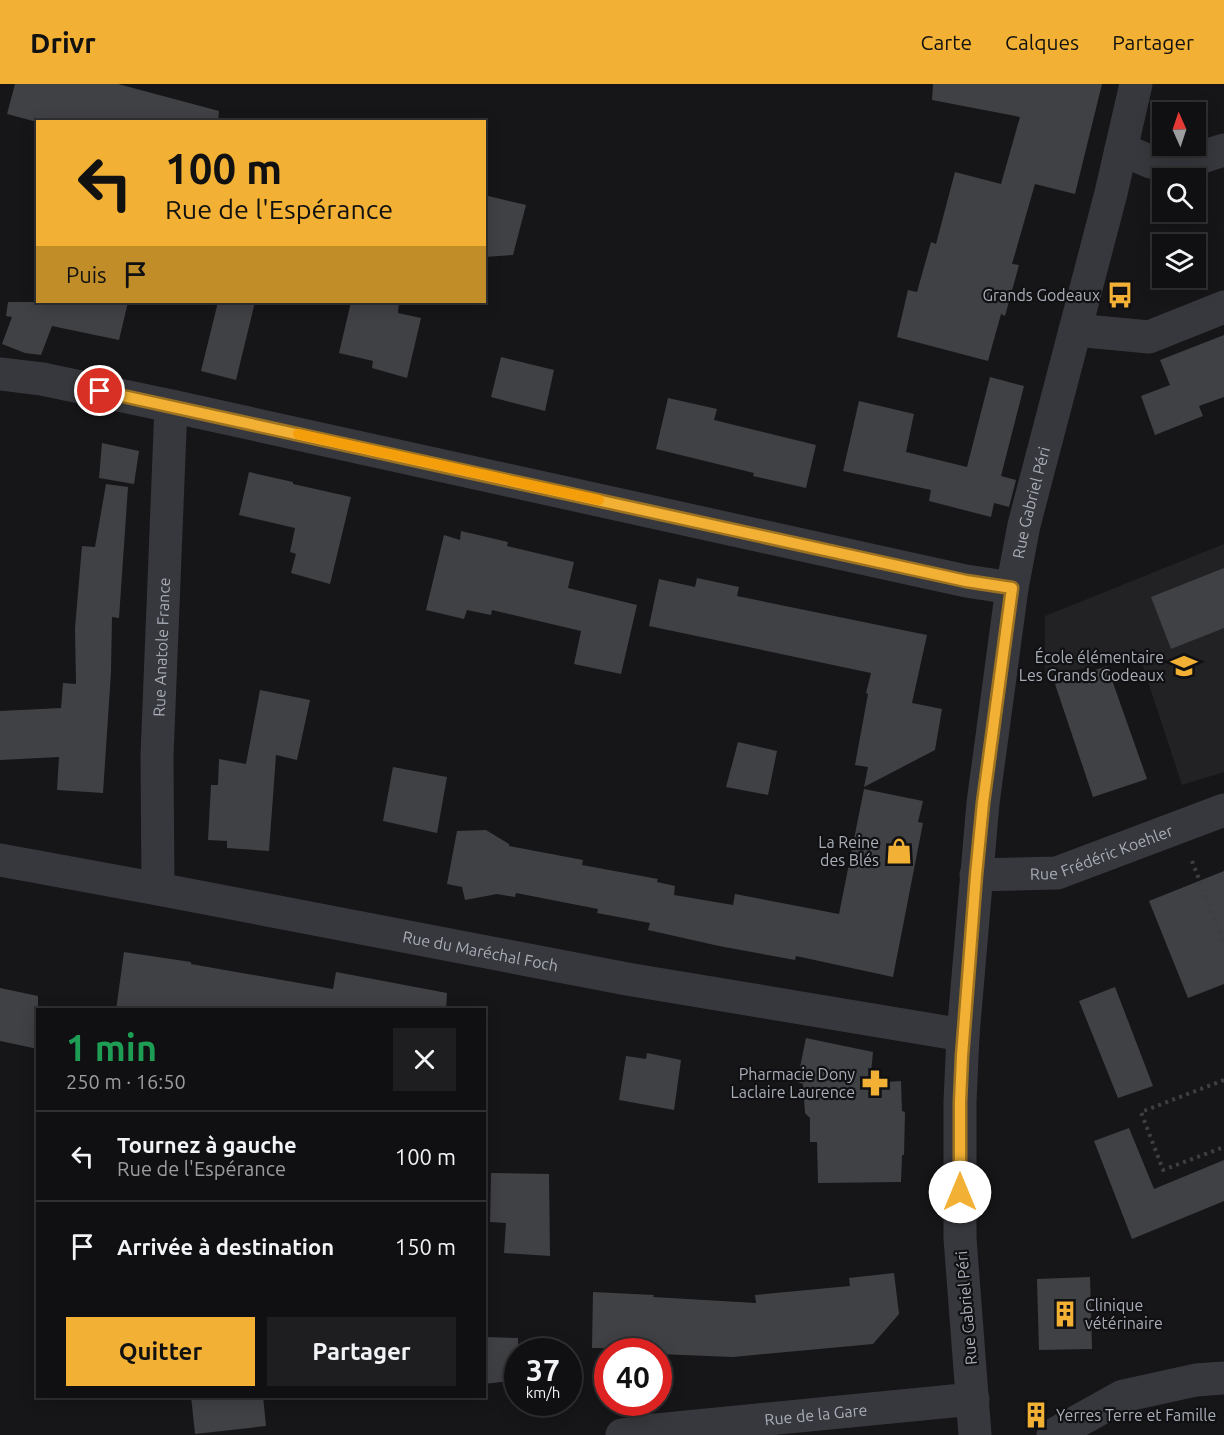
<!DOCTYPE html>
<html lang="fr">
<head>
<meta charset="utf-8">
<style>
	:root { --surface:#101012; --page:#1e1e20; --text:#f1f3f6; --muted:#9c9d9f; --line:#303032; --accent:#f2b134 }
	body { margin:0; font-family:Ubuntu,sans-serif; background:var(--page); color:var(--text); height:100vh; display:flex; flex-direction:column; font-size:22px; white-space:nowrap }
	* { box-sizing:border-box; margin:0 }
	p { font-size:20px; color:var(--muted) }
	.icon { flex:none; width:33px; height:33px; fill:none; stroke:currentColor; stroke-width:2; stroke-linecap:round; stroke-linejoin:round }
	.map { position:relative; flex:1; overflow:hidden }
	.panel { position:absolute; left:36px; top:924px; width:450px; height:390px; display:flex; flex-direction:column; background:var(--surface); border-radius:0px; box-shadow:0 3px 15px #0003,0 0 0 2px var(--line) }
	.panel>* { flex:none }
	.guide { position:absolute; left:36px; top:36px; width:450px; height:183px; border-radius:0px; box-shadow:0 3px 15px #0003,0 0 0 2px var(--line); background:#f2b134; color:#111; overflow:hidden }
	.needle { width:39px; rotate:357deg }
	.tools { position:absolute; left:1152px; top:18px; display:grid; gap:12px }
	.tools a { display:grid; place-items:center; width:54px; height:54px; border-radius:0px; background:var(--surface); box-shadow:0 3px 15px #0003,0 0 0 2px var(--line); font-size:30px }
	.speed { position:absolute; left:504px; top:1254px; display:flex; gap:12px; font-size:30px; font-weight:700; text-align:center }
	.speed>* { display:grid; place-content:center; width:78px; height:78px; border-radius:50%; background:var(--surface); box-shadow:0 3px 15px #0003,0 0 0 2px var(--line); line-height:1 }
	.speed small { font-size:15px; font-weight:400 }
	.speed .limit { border:9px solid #d22; background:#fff; color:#111 }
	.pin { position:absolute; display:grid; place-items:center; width:51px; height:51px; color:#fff; margin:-26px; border:3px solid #fff; border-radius:50%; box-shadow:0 2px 6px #0007 }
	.me { position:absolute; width:66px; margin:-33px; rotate:0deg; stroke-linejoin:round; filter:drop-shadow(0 0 4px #0008) }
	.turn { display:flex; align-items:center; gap:21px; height:126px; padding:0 30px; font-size:27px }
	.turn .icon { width:78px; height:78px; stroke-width:2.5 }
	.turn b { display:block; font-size:42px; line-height:51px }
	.then { display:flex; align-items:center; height:57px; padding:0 30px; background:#0003; gap:12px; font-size:22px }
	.round { display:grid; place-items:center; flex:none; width:63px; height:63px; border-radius:0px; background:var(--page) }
	.overview { display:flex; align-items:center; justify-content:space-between; height:102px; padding:0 30px }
	h1 { font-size:36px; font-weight:700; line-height:45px; color:#1e9e55 }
	.cta { display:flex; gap:12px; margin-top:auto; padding:12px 30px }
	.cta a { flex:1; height:69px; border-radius:0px; background:var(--accent); color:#111; font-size:24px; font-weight:700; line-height:69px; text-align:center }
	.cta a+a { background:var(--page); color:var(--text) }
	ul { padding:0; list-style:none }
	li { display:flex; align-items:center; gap:18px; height:90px; padding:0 30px; border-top:2px solid var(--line) }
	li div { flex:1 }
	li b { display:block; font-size:22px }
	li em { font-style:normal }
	header { display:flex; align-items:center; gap:36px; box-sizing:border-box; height:84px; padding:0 30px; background:var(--accent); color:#111 }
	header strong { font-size:28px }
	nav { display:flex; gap:33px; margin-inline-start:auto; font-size:21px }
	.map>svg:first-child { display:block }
	.built { fill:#222225 }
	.building { fill:#404145 }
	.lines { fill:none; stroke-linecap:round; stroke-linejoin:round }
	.path { stroke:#3d3f44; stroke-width:4; stroke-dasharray:3 4.5; stroke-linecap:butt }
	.minor { stroke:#37383d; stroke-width:33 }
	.route-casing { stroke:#9d7322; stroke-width:15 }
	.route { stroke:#f2b134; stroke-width:10 }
	.slow { stroke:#f59e0b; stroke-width:10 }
	.labels { text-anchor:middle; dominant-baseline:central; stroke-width:4.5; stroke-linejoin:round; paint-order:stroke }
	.poi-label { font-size:16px; fill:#a8adb8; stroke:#111113; text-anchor:end }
	.street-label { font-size:16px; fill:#a8adb8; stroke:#111113 }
</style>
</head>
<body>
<header>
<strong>Drivr</strong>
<nav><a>Carte</a><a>Calques</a><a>Partager</a></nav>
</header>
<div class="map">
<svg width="1224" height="1351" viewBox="0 0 1224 1351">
	<rect width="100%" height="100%" fill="#161618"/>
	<polygon class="built" points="1224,460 1224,688 1182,701 1139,570 1045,594 1045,532"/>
	<g class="building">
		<polygon points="15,0 118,0 219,27 218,38 37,38 7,30"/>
		<polygon points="933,0 1102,0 1075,110 1035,100 1012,180 1019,181 1005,232 1001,230 988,277 897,253 908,206 917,208 931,158 936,160 955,88 1001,100 1020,33 932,16"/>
		<polygon points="484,111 526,121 513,171 484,173"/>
		<polygon points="8,218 128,218 119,256 52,242 41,271 25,269 2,260 12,233 6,232"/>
		<polygon points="218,218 255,218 236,296 201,287"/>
		<polygon points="351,218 399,218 398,229 421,234 407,294 372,284 373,277 339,269"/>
		<polygon points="1224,251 1224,313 1199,322 1203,332 1155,351 1141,312 1170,301 1160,276"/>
		<polygon points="501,273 554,286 545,327 491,313"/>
		<polygon points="990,293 1024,302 1001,392 1016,396 1009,423 994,419 991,433 929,417 931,406 843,387 859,317 914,330 906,368 967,383"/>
		<polygon points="668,314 717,325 714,336 816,361 806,404 753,392 754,389 656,365"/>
		<polygon points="102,359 139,367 134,400 99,394"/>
		<polygon points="249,388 293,398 293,400 351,413 330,500 291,489 296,470 290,468 295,444 239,431"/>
		<polygon points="106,400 128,403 119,534 112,533 111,588 103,709 57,706 59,673 0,676 0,627 61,624 63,599 76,600 75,544 82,462 95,463"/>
		<polygon points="461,447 508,458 507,462 574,478 568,504 637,521 621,590 574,580 581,547 492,526 491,531 467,526 464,535 426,526 444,451 460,456"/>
		<polygon points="1224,484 1224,544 1171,565 1151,513"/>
		<polygon points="697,494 739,503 737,512 927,551 912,619 942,625 935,666 864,703 868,683 855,681 868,610 866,609 871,589 649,542 659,495 695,503"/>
		<polygon points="1107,582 1147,695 1093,713 1055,600"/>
		<polygon points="260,606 310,616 297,676 276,671 269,767 227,764 227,757 208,756 211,701 218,701 219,675 246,680"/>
		<polygon points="738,658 777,667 768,711 726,703"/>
		<polygon points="393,683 447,693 437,749 383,737"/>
		<polygon points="864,705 923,717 918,738 923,739 893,893 796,872 795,876 719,862 648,846 650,839 597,829 598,825 516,809 515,813 497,810 465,816 462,803 447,800 457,747 486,746 509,760 509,762 583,776 582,781 658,795 657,798 675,802 674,811 733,821 735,810 839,830"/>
		<polygon points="1224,787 1224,900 1188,914 1149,817"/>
		<polygon points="124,868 191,878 191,880 333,905 336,888 447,909 446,926 116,926"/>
		<polygon points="1115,903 1153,1002 1118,1014 1079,917"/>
		<polygon points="0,904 38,912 38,965 0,957"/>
		<polygon points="806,954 873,968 870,999 901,997 902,1027 905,1028 904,1071 902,1071 901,1098 818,1099 817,1058 810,1058 810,1034 805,1029 803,1000 797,998"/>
		<polygon points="647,969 681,976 674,1026 619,1016 626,972 646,975"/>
		<polygon points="1129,1044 1154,1105 1224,1076 1224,1117 1132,1155 1094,1057"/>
		<polygon points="491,1089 549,1090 550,1172 504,1169 506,1139 490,1138"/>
		<polygon points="894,1189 899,1230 873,1260 733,1273 658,1270 658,1268 653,1268 652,1265 592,1264 593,1208 654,1211 653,1213 756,1219 755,1211 850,1202 849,1194"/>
		<polygon points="1090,1193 1092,1265 1039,1266 1037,1195"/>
		<polygon points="484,1253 518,1254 518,1296 484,1300"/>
		<polygon points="191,1312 263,1312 266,1342 195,1350"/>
	</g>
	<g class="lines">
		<g class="path">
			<polyline points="1192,777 1224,861"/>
			<polyline points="1224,996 1141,1028 1163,1086 1224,1063"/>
		</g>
		<g class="minor">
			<polyline points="1121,65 1151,78 1202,73 1224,66"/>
			<polyline points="1075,246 1149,253 1224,223"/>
			<polyline points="0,290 42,295 171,322 966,497 1012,504"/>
			<path id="s1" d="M0,776l158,29 469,90 336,56"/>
			<path id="s2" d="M976,791l81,-2 167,-63"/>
			<path id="s3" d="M158,805l-1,-133 14,-350"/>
			<path id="s4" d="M622,1351l24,-4 327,-32"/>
			<path id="s5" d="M975,1351l-15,-197v-136l3,-67 20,-232 29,-215 12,-63 87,-332 25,-109"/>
			<polyline points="1053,1351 1123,1312 1196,1296 1224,1294"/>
		</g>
	</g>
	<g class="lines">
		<g class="route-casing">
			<polyline id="route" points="100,307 966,497 1012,504 983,719 976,791 962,972 960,1018 960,1108"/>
		</g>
		<use href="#route" class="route"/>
		<polyline class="slow" points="298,350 599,416"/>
	</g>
	<defs>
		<g id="bus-bare" transform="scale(2.07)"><path d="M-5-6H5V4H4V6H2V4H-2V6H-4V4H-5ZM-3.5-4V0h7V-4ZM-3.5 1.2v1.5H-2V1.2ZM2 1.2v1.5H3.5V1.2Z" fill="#f2b134" stroke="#111113" stroke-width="2.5" paint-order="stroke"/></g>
		<g id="school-bare" transform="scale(2.07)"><path d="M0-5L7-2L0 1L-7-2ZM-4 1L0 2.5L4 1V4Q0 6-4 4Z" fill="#f2b134" stroke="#111113" stroke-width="2.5" paint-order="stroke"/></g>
		<g id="shop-bare" transform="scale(2.07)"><path d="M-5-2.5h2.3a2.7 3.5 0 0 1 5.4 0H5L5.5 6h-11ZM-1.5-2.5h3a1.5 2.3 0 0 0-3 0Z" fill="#f2b134" stroke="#111113" stroke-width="2.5" paint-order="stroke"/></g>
		<g id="pharmacy-bare" transform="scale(2.07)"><path d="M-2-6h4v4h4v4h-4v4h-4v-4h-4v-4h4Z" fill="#f2b134" stroke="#111113" stroke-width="2.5" paint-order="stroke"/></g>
		<g id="building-bare" transform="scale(2.07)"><path d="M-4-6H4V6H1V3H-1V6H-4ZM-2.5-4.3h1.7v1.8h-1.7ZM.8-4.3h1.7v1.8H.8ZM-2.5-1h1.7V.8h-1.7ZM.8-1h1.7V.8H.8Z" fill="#f2b134" stroke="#111113" stroke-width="2.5" paint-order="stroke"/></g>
	</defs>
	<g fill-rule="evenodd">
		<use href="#bus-bare" x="1120" y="211"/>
		<use href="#school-bare" x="1184" y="582"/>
		<use href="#shop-bare" x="899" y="767"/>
		<use href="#pharmacy-bare" x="875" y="999"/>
		<use href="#building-bare" x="1065" y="1230"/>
		<use href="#building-bare" x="1036" y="1331"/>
	</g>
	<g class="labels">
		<g class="poi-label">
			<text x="1100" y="211">Grands Godeaux</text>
			<text x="1164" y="573">École élémentaire<tspan x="1164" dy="18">Les Grands Godeaux</tspan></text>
			<text x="879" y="758">La Reine<tspan x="879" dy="18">des Blés</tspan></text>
			<text x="855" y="990">Pharmacie Dony<tspan x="855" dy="18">Laclaire Laurence</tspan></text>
			<text x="1085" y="1221" text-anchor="start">Clinique<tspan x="1085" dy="18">vétérinaire</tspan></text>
			<text x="1056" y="1331" text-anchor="start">Yerres Terre et Famille</text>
		</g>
		<g class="street-label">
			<text stroke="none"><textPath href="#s5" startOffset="938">Rue Gabriel Péri</textPath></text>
			<text stroke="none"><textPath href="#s3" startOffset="242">Rue Anatole France</textPath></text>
			<text stroke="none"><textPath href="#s2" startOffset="129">Rue Frédéric Koehler</textPath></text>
			<text stroke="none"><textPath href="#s1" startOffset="489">Rue du Maréchal Foch</textPath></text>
			<text transform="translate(966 1224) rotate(-95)">Rue Gabriel Péri</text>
			<text stroke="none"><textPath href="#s4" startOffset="195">Rue de la Gare</textPath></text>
		</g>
	</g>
</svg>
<div class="tools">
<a><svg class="needle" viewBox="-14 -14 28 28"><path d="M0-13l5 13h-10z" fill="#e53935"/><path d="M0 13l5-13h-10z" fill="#9c9d9f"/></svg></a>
<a><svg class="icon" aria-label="search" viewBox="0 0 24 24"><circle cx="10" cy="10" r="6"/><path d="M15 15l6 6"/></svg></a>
<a><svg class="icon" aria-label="layers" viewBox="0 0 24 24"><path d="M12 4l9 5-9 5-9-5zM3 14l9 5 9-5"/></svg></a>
</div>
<div class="speed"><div>37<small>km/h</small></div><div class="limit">40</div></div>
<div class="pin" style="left:100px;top:307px;background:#d93025"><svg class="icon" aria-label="arrive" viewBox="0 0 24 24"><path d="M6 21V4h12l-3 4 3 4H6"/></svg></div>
<svg class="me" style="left:960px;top:1108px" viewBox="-20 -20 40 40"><circle r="19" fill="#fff"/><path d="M0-13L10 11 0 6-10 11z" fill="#f2b134"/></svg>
<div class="guide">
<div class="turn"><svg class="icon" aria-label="left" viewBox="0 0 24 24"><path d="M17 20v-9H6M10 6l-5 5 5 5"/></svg><div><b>100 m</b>Rue de l'Espérance</div></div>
<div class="then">Puis<svg class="icon" aria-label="arrive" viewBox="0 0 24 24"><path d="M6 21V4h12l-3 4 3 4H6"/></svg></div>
</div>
<section class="panel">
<div class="overview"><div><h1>1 min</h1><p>250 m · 16:50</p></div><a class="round"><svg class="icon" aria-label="close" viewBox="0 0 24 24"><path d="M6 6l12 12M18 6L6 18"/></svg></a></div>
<ul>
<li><svg class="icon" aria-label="left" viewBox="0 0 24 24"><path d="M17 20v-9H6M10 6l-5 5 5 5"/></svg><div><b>Tournez à gauche</b><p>Rue de l'Espérance</p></div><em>100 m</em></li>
<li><svg class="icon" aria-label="arrive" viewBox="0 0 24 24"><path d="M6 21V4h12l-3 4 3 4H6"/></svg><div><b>Arrivée à destination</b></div><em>150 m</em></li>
</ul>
<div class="cta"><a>Quitter</a><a>Partager</a></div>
</section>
</div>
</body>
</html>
